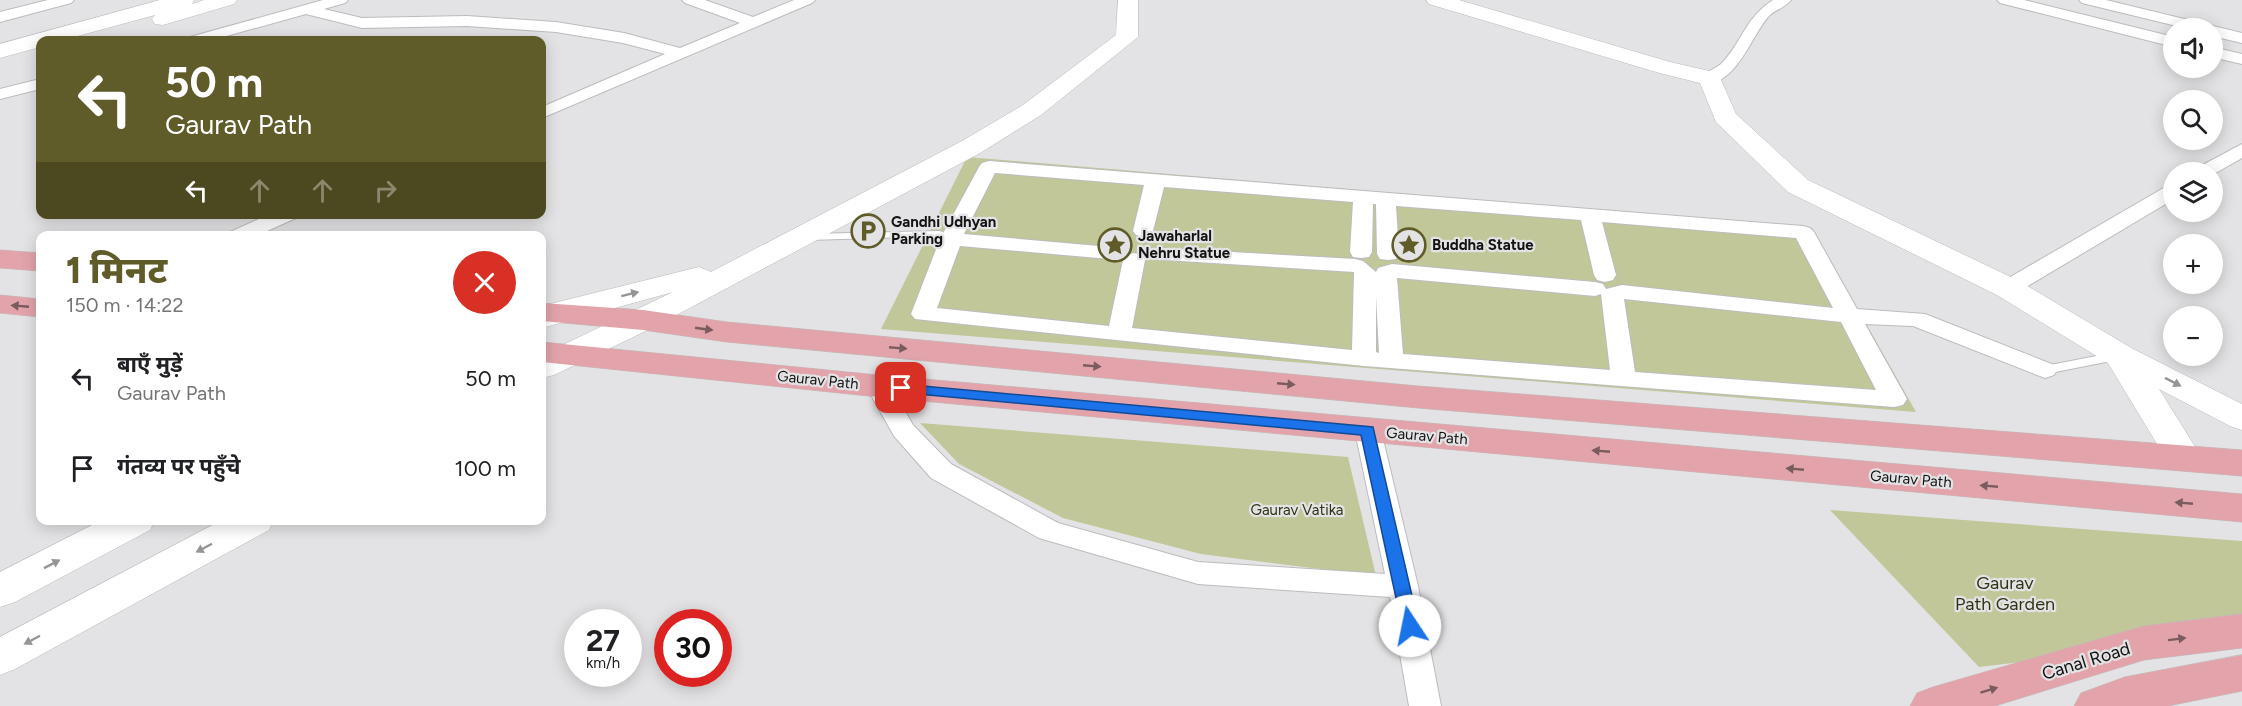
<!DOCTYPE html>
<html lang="hi">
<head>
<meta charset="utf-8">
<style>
	:root { --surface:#fff; --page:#f6f6f6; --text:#202124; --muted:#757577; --accent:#5f5c29 }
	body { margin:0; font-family:Figtree,"Noto Sans Devanagari",sans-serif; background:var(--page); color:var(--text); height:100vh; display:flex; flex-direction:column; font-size:22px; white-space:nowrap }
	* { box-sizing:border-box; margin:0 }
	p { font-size:20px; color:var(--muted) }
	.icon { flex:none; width:33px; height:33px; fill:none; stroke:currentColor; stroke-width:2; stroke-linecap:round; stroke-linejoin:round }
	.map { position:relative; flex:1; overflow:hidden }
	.side { position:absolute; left:36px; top:231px; width:510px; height:294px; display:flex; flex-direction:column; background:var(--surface); border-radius:12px; box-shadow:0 3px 15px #0003 }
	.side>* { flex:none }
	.hud { position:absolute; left:36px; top:36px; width:510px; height:183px; border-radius:12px; box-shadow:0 3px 15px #0003; background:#5f5c29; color:#fff; overflow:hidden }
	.buttons { position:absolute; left:2163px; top:18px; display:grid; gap:12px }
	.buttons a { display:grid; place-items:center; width:60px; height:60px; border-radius:50%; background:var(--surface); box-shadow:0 3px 15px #0003; font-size:30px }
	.speed { position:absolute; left:564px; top:609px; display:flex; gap:12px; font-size:30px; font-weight:700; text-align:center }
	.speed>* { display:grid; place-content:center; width:78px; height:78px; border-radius:50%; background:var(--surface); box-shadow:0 3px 15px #0003; line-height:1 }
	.speed small { font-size:15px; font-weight:400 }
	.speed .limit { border:9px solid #d22; background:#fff; color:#111 }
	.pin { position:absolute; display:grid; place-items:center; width:51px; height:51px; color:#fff; margin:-26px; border-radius:12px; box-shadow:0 3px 9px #0006 }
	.me { position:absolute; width:66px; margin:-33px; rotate:349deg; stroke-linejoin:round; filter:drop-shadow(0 0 4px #0008) }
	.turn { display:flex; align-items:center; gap:21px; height:126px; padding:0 30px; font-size:27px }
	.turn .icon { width:78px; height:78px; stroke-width:2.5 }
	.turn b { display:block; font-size:42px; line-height:51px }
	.lanes { display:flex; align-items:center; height:57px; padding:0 30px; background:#0003; justify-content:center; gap:30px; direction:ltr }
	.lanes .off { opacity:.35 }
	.round { display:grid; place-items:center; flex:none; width:63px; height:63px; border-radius:32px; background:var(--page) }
	.head { display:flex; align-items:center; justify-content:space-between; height:102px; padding:0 30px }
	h1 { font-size:36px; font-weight:800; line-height:45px; color:var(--accent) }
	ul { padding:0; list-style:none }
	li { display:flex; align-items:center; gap:18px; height:90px; padding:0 30px }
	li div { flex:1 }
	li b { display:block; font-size:22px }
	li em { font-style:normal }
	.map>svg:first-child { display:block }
	.green { fill:#c1c799 }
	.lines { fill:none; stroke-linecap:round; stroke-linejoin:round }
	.lane-casing { stroke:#bcbcbe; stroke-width:2 }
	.street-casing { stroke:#bcbcbe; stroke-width:2 }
	.secondary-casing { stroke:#bcbcbe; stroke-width:1 }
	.primary-casing { stroke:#bdbdbd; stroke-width:1 }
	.lane { fill:#fff; fill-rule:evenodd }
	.street { fill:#fff; fill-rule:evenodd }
	.secondary { fill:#fff; fill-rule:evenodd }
	.primary { fill:#e2a4aa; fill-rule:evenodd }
	.oneway { fill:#959595 }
	.oneway2 { fill:#7a5c5e }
	.route { fill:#1a73e8; stroke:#114b97; stroke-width:1.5 }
	.labels { text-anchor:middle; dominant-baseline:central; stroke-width:4.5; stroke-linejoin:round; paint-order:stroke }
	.poi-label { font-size:15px; font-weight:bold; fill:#131313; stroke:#e3e3e5; text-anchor:start }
	.street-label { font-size:15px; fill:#131313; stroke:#e3e3e5 }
	.park-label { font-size:15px; fill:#313414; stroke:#e3e3e5 }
	.near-park-label { font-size:18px; fill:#313414; stroke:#e3e3e5 }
	.near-street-label { font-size:18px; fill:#131313; stroke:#e3e3e5 }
</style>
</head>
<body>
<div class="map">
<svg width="2242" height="706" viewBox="0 0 2242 706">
	<rect width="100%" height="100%" fill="#e3e3e5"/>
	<g class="green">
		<polygon points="967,157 1812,228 1916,412 881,329"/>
		<polygon points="920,423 1348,457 1376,576 1201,554 1063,518 959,464"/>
		<polygon points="1830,510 2242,541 2242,636 1979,667"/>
	</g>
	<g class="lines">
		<g class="lane-casing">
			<g id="lane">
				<polygon points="939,231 943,232 944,234 943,236 808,240 803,237 808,234"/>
				<polygon points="2117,352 2123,356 2121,359 2045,374 2039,370 2045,366"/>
			</g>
		</g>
		<g class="street-casing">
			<g id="street">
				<polygon points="48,0 74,0 71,3 0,22 0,12"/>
				<polygon points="323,0 348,0 345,3 324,9 362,18 467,16 556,22 624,33 680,48 740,23 685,3 682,0 705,0 753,17 794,0 815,0 812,3 542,118 542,107 665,54 623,43 556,32 467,26 362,28 306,14 212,40 188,40 190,37"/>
				<path d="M1773,0h18c-6,8 -17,10 -23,17 -16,18 -34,72 -64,65l-3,-4c6,-7 14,-9 20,-14 21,-21 23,-45 52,-64z"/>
				<polygon points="1997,0 2024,0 2174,37 2174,47 2000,3"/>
				<polygon points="2079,0 2106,0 2242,33 2242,43 2212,36 2212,28 2185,28 2082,3"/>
				<polygon points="2212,47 2242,54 2242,64 2212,57"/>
				<polygon points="40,79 40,89 0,99 0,89"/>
				<polygon points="2242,144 2242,158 2212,175 2212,172 2194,172 2197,168"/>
				<path d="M989,161l814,65 7,2 4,4 43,77 68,5 129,51 3,5 -3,5 -9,3 -132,-52 -48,-2 42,75 -4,6 -9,2 -530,-41 -449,-47 -4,-5 29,-75 39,-72 3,-4zM995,173l149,12 -11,46 3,4 7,2 7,-2 3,-4 11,-44 189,15 -3,50 3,5 8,1 8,-1 3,-5 1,-48h3l1,50 3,5 8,1 8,-1 3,-5 -3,-48 185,14 13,55 3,5 8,2 8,-2 3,-5 -14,-53 194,16 37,70 -211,-23 -16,4 -3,-5 -8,-2 -203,-18 -14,4 -2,4 -13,-11 -8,-2 -197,-11 -8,1 -3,5 3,5 204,13 -2,78 -220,-22 13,-68 -3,-5 -8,-2 -8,2 -3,5 -14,66 -172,-18 23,-62 150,13 8,-1 3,-5 -3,-5 -8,-1 -146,-13zM1397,278l198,18 6,-2 9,76 -207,-16zM1376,296l3,57 -3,-1zM1624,299l217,23 35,68 -241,-18z"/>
				<polygon points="2174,184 2174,199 2016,293 2008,295 2000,293 1997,288 2000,283 2167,186"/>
				<polygon points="270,214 299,214 296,218 256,236 227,236 230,232"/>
				<polygon points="878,378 887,380 913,425 951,464 1058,523 1198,562 1385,574 1355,431 1359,425 1368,422 1377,425 1381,431 1418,586 1441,706 1409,706 1390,597 1198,584 1039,538 931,478 894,436 866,386 869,380"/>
			</g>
		</g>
		<g class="secondary-casing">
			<g id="secondary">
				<polygon points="160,0 194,0 192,4 204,0 237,0 234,4 163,25 155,24 152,19 155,15 63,40 40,40 40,47 0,58 0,44"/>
				<polygon points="1118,0 1138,0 1138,37 1041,115 980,153 654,327 554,375 542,378 542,355 673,292 542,328 542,306 699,267 711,272 962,141 1023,105 1116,35"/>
				<polygon points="1426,0 1459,0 1670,62 1718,73 1736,114 1808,180 2019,281 2133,349 2242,404 2242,430 2230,426 2159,389 2202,458 2197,467 2184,470 2171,467 2108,363 1997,295 1788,192 1716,122 1700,83 1656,72 1429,4"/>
				<polygon points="102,520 155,520 150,530 15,602 0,607 0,572"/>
				<polygon points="222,520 274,520 269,530 15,669 0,675 0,637"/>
			</g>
		</g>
		<g class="primary-casing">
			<g id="primary">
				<polygon points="0,250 40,253 40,271 0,268"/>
				<polygon points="0,295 40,299 40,317 0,313"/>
				<polygon points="542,303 643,310 727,322 1418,386 2242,450 2242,476 1418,408 727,342 643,330 542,321"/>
				<polygon points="542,342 878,375 2242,494 2242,522 878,397 542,362"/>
				<polygon points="2242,614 2242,648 2144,660 1995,706 1910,706 1917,693 1933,687 2144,626"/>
				<polygon points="2242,655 2242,691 2168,706 2074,706 2081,693 2125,677"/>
			</g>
		</g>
		<use href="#lane" class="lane"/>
		<use href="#street" class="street"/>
		<use href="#secondary" class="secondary"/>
		<use href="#primary" class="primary"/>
	</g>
	<defs><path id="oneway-solid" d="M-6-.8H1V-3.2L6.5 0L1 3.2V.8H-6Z" transform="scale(1.5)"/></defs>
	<g class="oneway">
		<use href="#oneway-solid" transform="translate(630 294) rotate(-14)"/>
		<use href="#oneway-solid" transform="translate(2173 382) rotate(27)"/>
		<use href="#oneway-solid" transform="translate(204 548) rotate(152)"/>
		<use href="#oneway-solid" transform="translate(52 564) rotate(-27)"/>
		<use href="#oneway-solid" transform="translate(32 640) rotate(152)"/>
	</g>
	<g class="oneway2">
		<use href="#oneway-solid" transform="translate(20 306) rotate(-175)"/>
		<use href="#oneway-solid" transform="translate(704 329) rotate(8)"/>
		<use href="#oneway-solid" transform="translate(898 348) rotate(5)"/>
		<use href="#oneway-solid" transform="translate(1092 366) rotate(5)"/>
		<use href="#oneway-solid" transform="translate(1286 384) rotate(5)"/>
		<use href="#oneway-solid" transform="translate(1601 451) rotate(-175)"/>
		<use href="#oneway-solid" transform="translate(1795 469) rotate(-175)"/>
		<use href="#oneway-solid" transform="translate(1989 486) rotate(-175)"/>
		<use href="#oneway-solid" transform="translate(2184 503) rotate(-175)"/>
		<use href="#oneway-solid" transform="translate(2177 639) rotate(-7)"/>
		<use href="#oneway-solid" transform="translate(1989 690) rotate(-17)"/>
	</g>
	<polygon class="route" points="901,384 1373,427 1419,626 1417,631 1410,633 1404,631 1402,626 1361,435 896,392 894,388"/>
	<defs>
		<g id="parking-ring" transform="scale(1.725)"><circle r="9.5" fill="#e3e3e5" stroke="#5f5c29" stroke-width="1.5"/><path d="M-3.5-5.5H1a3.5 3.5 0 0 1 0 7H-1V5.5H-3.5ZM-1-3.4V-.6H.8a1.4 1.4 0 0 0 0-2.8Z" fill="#5f5c29"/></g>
		<g id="sight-ring" transform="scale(1.725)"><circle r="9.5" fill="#e3e3e5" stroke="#5f5c29" stroke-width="1.5"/><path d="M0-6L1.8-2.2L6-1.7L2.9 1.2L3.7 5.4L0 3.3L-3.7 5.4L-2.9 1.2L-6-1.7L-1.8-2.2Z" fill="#5f5c29"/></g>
	</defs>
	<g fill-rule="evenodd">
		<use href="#parking-ring" x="868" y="231"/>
		<use href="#sight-ring" x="1115" y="245"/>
		<use href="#sight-ring" x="1409" y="245"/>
	</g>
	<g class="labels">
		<g class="poi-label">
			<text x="891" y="222">Gandhi Udhyan<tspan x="891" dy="17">Parking</tspan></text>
			<text x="1138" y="236">Jawaharlal<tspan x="1138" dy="17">Nehru Statue</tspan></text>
			<text x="1432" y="245">Buddha Statue</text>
		</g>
		<g class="street-label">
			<text transform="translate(818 380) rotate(6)">Gaurav Path</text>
			<text transform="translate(1427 436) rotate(5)">Gaurav Path</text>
			<text transform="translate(1911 479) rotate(5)">Gaurav Path</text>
		</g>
		<g class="park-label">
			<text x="1297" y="510">Gaurav Vatika</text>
		</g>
		<g class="near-park-label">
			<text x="2005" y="583">Gaurav<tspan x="2005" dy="21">Path Garden</tspan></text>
		</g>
		<g class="near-street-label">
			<text transform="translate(2086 661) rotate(-17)">Canal Road</text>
		</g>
	</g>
</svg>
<div class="buttons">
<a><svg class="icon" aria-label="sound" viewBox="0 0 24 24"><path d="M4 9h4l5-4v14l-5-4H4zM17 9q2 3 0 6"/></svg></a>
<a><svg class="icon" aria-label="search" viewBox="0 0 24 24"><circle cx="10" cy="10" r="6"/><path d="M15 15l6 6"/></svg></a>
<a><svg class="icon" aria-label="layers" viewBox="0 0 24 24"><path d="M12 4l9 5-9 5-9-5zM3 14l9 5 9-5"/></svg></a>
<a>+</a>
<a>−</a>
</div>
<div class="speed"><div>27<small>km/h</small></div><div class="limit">30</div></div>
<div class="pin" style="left:901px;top:388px;background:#d93025"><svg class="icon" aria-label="arrive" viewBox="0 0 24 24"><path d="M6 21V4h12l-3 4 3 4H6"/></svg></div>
<svg class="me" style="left:1410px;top:626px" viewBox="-20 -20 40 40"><circle r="19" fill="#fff"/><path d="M0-13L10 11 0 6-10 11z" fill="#1a73e8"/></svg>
<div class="hud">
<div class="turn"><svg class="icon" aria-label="left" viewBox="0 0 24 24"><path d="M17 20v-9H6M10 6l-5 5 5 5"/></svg><div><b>50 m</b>Gaurav Path</div></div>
<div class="lanes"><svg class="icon" aria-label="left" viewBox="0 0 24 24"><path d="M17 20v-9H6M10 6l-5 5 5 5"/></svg><svg class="icon off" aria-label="ahead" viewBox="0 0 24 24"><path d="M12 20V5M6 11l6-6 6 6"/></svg><svg class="icon off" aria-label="ahead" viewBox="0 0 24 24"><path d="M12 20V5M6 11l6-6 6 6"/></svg><svg class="icon off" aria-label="right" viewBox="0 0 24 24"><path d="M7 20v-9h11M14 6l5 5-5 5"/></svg></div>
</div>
<section class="side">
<div class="head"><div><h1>1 मिनट</h1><p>150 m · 14:22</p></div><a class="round" style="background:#d93025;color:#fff"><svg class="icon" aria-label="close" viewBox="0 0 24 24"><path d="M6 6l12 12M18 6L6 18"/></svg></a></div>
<ul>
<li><svg class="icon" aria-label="left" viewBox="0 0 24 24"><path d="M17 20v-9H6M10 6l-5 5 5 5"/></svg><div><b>बाएँ मुड़ें</b><p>Gaurav Path</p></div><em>50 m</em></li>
<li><svg class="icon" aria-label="arrive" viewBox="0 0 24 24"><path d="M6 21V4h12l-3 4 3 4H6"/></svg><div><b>गंतव्य पर पहुँचे</b></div><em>100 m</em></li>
</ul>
</section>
</div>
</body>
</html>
